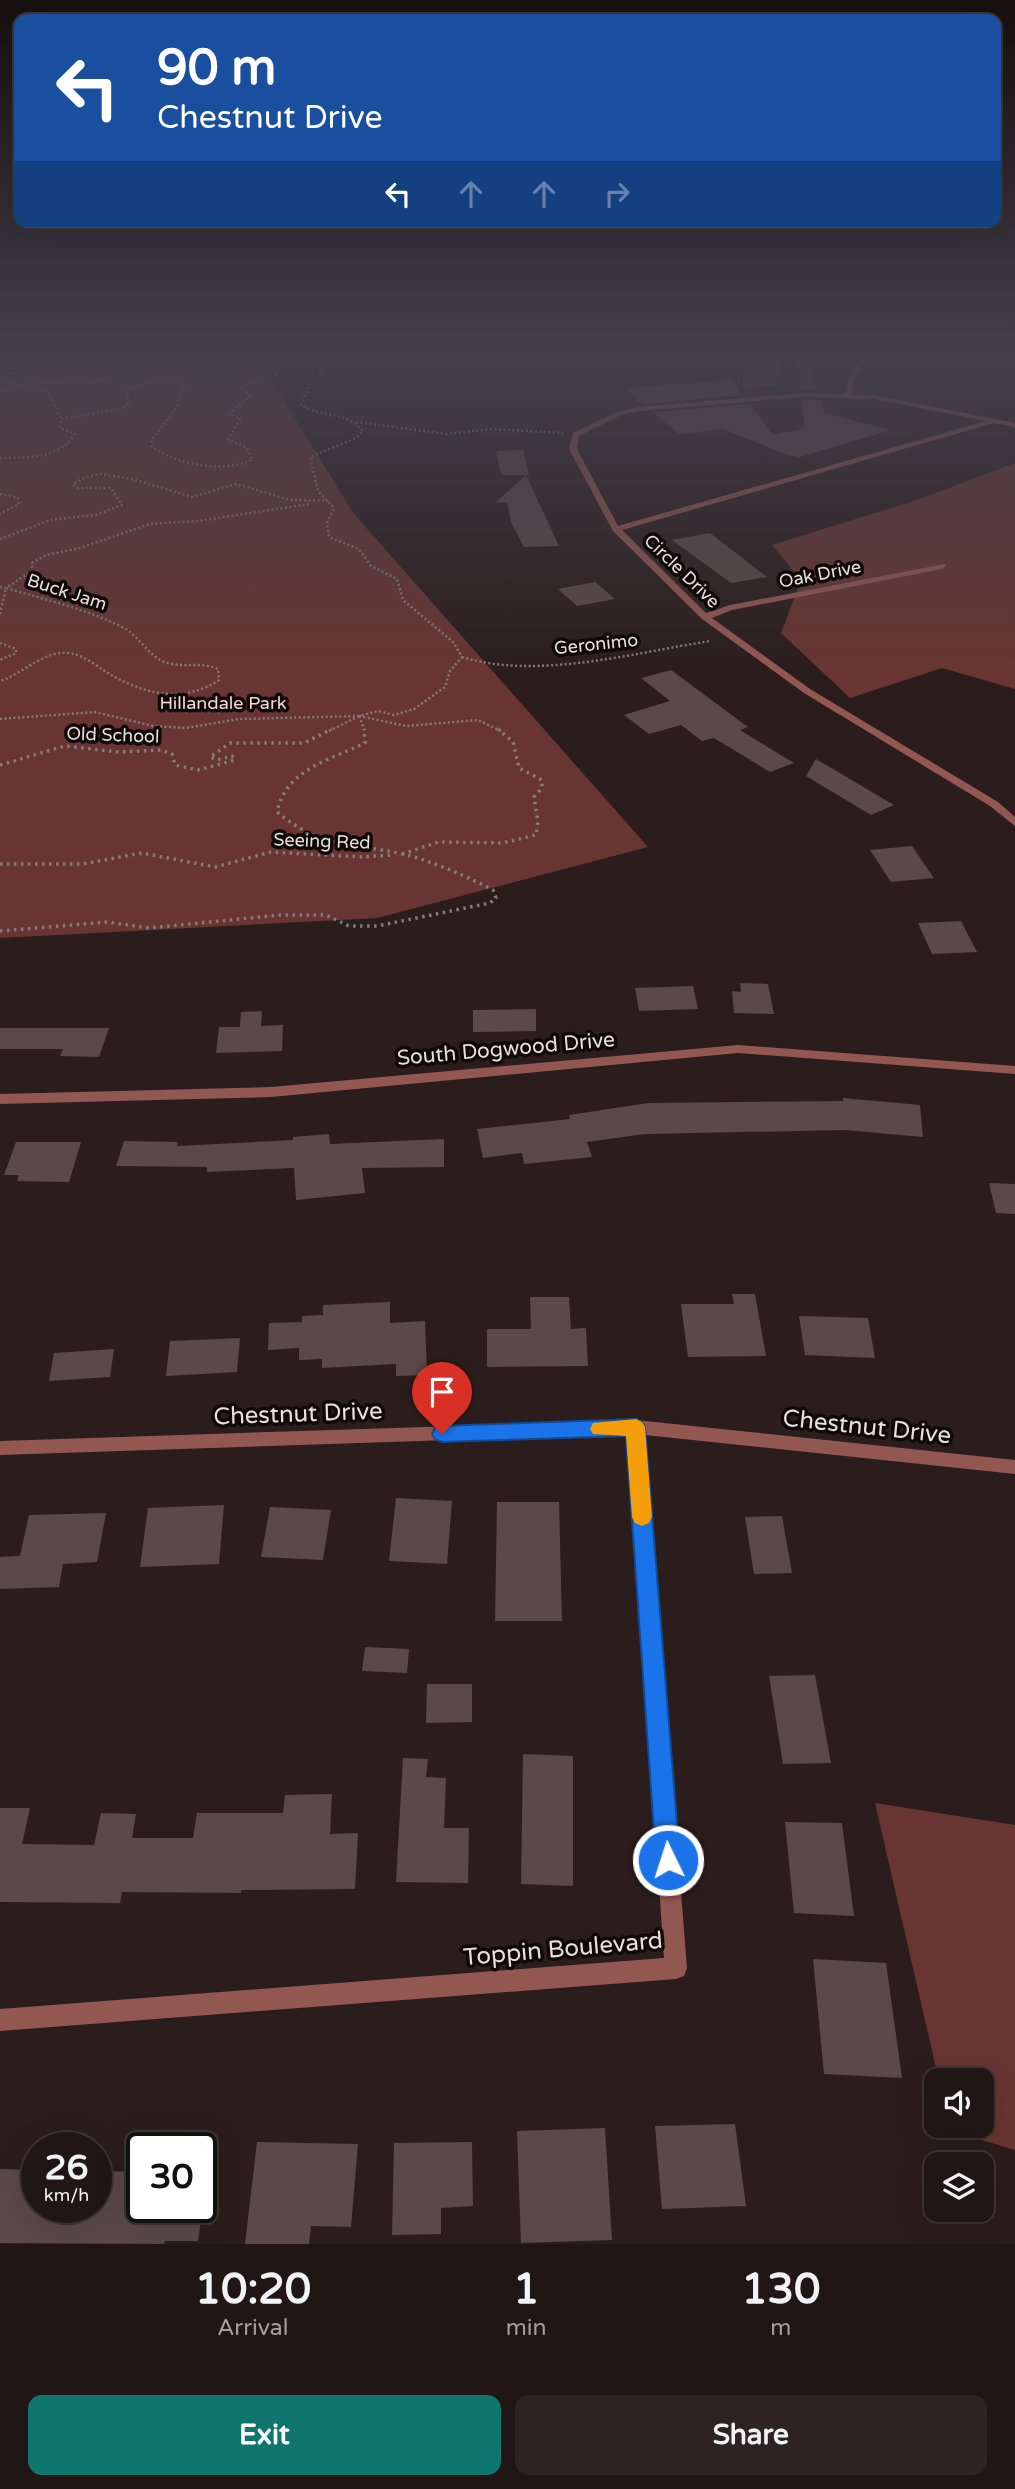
<!DOCTYPE html>
<html lang="en">
<head>
<meta charset="utf-8">
<style>
	:root { --surface:#201615; --page:#2d2322; --text:#f1f3f6; --muted:#a29fa0; --line:#3d3534; --accent:#0f766e }
	body { margin:0; font-family:"Varela Round",sans-serif; background:var(--page); color:var(--text); height:100vh; display:flex; flex-direction:column; font-size:26px; white-space:nowrap }
	* { box-sizing:border-box; margin:0 }
	p { font-size:23px; color:var(--muted) }
	.icon { flex:none; width:38px; height:38px; fill:none; stroke:currentColor; stroke-width:2; stroke-linecap:round; stroke-linejoin:round }
	.map { position:relative; height:2244px; overflow:hidden }
	.side { display:flex; flex-direction:column; background:var(--surface); flex:1 }
	.side>* { flex:none }
	.guide { position:absolute; left:14px; top:14px; width:987px; height:214px; border-radius:14px; box-shadow:0 7px 28px #0002,0 0 0 2px var(--line); background:#1a4fa0; color:#fff; overflow:hidden }
	.buttons { position:absolute; left:924px; top:2068px; display:grid; gap:14px }
	.buttons a { display:grid; place-items:center; width:70px; height:70px; border-radius:14px; background:var(--surface); box-shadow:0 7px 28px #0002,0 0 0 2px var(--line); font-size:35px }
	.speed { position:absolute; left:21px; top:2132px; display:flex; gap:14px; font-size:35px; font-weight:700; text-align:center }
	.speed>* { display:grid; place-content:center; width:91px; height:91px; border-radius:50%; background:var(--surface); box-shadow:0 7px 28px #0002,0 0 0 2px var(--line); line-height:1 }
	.speed small { font-size:18px; font-weight:400 }
	.speed .limit { border:4px solid #111; border-radius:10px; background:#fff; color:#111 }
	.pin { position:absolute; display:grid; place-items:center; width:60px; height:60px; color:#fff; margin:-72px -30px; border-radius:50% 50% 50% 0; rotate:-45deg; box-shadow:0 0 7px #0007 }
	.pin .icon { rotate:45deg }
	.me { position:absolute; width:77px; margin:-38px; rotate:356deg; stroke-linejoin:round; filter:drop-shadow(0 0 5px #0008) }
	.turn { display:flex; align-items:center; gap:24px; height:147px; padding:0 28px; font-size:32px }
	.turn .icon { width:91px; height:91px; stroke-width:2.5 }
	.turn b { display:block; font-size:49px; line-height:60px }
	.lanes { display:flex; align-items:center; height:66px; padding:0 28px; background:#0003; justify-content:center; gap:35px; direction:ltr }
	.lanes .off { opacity:.35 }
	.eta { display:flex; justify-content:space-evenly; align-items:center; height:119px; text-align:center }
	.eta b { font-size:42px; font-weight:700; line-height:49px }
	.action { display:flex; gap:14px; margin-top:auto; padding:14px 28px }
	.action a { flex:1; height:80px; border-radius:14px; background:var(--accent); color:#fff; font-size:28px; font-weight:700; line-height:80px; text-align:center }
	.action a+a { background:var(--page); color:var(--text) }
	.map>svg:first-child { display:block }
	.green { fill:#683532 }
	.building { fill:#5a4948 }
	.lines { fill:none; stroke-linecap:round; stroke-linejoin:round }
	.path-far1 { stroke:#887c7b; stroke-width:2.5; stroke-dasharray:2 2.5; stroke-linecap:butt }
	.path { stroke:#887c7b; stroke-width:3.5; stroke-dasharray:2.5 4.5; stroke-linecap:butt }
	.street { fill:#935752; fill-rule:evenodd }
	.route { fill:#1a73e8; stroke:#114b97; stroke-width:2 }
	.slow { fill:#f59e0b }
	.labels { text-anchor:middle; dominant-baseline:central; stroke-width:7; stroke-linejoin:round; paint-order:stroke }
	.far-street-label { font-size:18px; fill:#e9dfde; stroke:#0f0908 }
	.far-park-label { font-size:18px; fill:#f3d8d5; stroke:#0f0908 }
	.street-label { font-size:21px; fill:#e9dfde; stroke:#0f0908 }
	.near-street-label { font-size:24px; fill:#e9dfde; stroke:#0f0908 }
</style>
</head>
<body>
<div class="map">
<svg width="1015" height="2244" viewBox="0 0 1015 2244">
	<rect width="100%" height="100%" fill="#2b1d1c"/>
	<g class="green">
		<polygon points="0,357 257,357 354,514 648,847 377,918 0,938"/>
		<polygon points="1015,463 1015,689 942,668 850,698 781,633 801,580 772,545 917,500"/>
		<polygon points="875,1803 1015,1825 1015,2150 951,2131 949,2126 982,2126 982,2081 939,2081"/>
	</g>
	<g class="building">
		<polygon points="745,357 782,357 775,386 743,388"/>
		<polygon points="807,362 817,391 801,390 798,363"/>
		<polygon points="732,380 743,395 643,404 625,388"/>
		<polygon points="802,400 820,400 824,413 891,430 800,457 788,455 723,429 679,434 653,412 750,404 773,435 805,428"/>
		<polygon points="523,450 529,475 526,475 559,546 524,547 511,522 507,502 495,503 526,475 501,475 496,451"/>
		<polygon points="710,533 767,577 731,583 672,540"/>
		<polygon points="595,582 615,599 577,606 558,589"/>
		<polygon points="671,670 748,727 740,730 794,763 770,772 714,738 702,741 681,725 649,734 624,715 670,701 641,678"/>
		<polygon points="816,759 894,805 871,815 806,776"/>
		<polygon points="912,846 934,878 891,882 870,850"/>
		<polygon points="961,921 977,952 932,954 918,923"/>
		<polygon points="740,983 768,984 774,1014 734,1013 732,991 741,992"/>
		<polygon points="693,986 698,1009 639,1011 635,988"/>
		<polygon points="536,1009 536,1031 473,1032 473,1010"/>
		<polygon points="262,1011 261,1026 283,1025 282,1051 216,1053 219,1027 240,1027 241,1012"/>
		<polygon points="0,1028 109,1028 99,1057 60,1056 63,1049 0,1049"/>
		<polygon points="843,1098 920,1105 923,1137 845,1130 645,1134 587,1142 592,1157 524,1164 522,1153 483,1158 477,1129 570,1119 569,1115 648,1103 843,1101"/>
		<polygon points="329,1134 330,1144 444,1139 444,1167 362,1168 365,1193 296,1200 294,1168 207,1172 207,1167 116,1166 124,1141 178,1142 177,1146 293,1140 293,1137"/>
		<polygon points="16,1142 81,1142 69,1182 17,1181 19,1175 4,1175"/>
		<polygon points="989,1183 1015,1184 1015,1214 996,1213"/>
		<polygon points="732,1294 755,1294 766,1356 688,1357 681,1304 734,1304"/>
		<polygon points="530,1297 569,1297 571,1329 586,1328 588,1366 487,1367 487,1329 531,1329"/>
		<polygon points="390,1302 390,1323 425,1321 427,1375 396,1376 396,1364 322,1368 322,1359 299,1360 299,1348 268,1350 269,1323 302,1322 302,1316 323,1315 323,1305"/>
		<polygon points="799,1316 868,1318 875,1358 805,1355"/>
		<polygon points="240,1338 237,1372 166,1376 170,1341"/>
		<polygon points="114,1349 110,1377 49,1381 54,1353"/>
		<polygon points="396,1498 452,1501 447,1564 389,1561"/>
		<polygon points="497,1502 559,1502 562,1621 495,1621"/>
		<polygon points="224,1505 219,1564 140,1567 148,1508"/>
		<polygon points="270,1507 331,1510 323,1560 261,1557"/>
		<polygon points="106,1513 97,1562 63,1564 59,1587 0,1589 0,1557 20,1556 29,1515"/>
		<polygon points="782,1516 792,1573 754,1574 745,1517"/>
		<polygon points="365,1647 409,1649 407,1673 362,1671"/>
		<polygon points="815,1675 831,1763 783,1764 769,1676"/>
		<polygon points="427,1684 472,1684 472,1722 426,1723"/>
		<polygon points="523,1754 573,1756 573,1886 521,1884"/>
		<polygon points="403,1758 428,1759 426,1777 446,1778 444,1828 469,1828 468,1883 396,1882"/>
		<polygon points="332,1794 330,1834 358,1833 355,1889 241,1890 241,1893 122,1892 120,1903 0,1902 0,1808 30,1808 22,1844 94,1845 101,1813 136,1814 132,1838 193,1838 197,1813 283,1813 285,1795"/>
		<polygon points="785,1822 842,1823 854,1916 794,1913"/>
		<polygon points="813,1959 886,1963 902,2078 824,2074"/>
		<polygon points="735,2124 746,2206 662,2209 655,2126"/>
		<polygon points="605,2128 612,2240 521,2243 517,2131"/>
		<polygon points="257,2142 358,2144 351,2227 311,2226 309,2244 245,2244"/>
		<polygon points="472,2142 473,2206 441,2208 441,2234 392,2235 394,2143"/>
		<polygon points="0,2169 37,2170 37,2207 96,2207 96,2171 142,2172 142,2207 203,2207 198,2241 165,2241 164,2244 0,2243"/>
	</g>
	<g class="lines">
		<g class="path-far1">
			<polyline points="206,357 216,358"/>
			<polygon points="248,360 254,361 218,365 194,363"/>
			<polyline points="0,364 168,357"/>
			<polyline points="0,375 56,364 66,357"/>
			<polyline points="0,381 48,391 61,419"/>
			<polyline points="0,391 36,382 84,384 117,376 151,358"/>
			<polyline points="356,422 446,434 492,429 563,433"/>
			<path d="M0,458c28,-1 58,2 75,-24l-15,-6 1,-9 60,-10 8,-6 -3,-13 37,-12 22,7 -10,24 -24,32 1,6c26,18 71,26 100,13l-5,-12 -19,-9 12,-20 -11,-5 21,-18 -9,-9 37,-12 -6,-6 21,-8 22,4"/>
			<polyline points="0,494 18,498 19,504 0,514"/>
			<polyline points="0,539 51,520 96,515 122,505 111,488 78,488 73,484 86,477 100,474 132,479 192,497 236,484 290,500 330,501"/>
			<polyline points="0,587 6,588 32,571 32,563 46,555 80,548 150,524 199,521 309,504"/>
			<path d="M0,614l6,-26c40,12 81,21 118,40 15,8 25,29 41,34 18,7 36,-1 53,7l1,11c-36,24 -76,14 -111,-7 -12,-7 -24,-18 -39,-20 -25,-3 -46,21 -69,28"/>
			<polyline points="0,643 16,649 16,653 0,660"/>
			<path d="M462,657c75,23 171,-4 248,-16"/>
			<polyline points="359,716 406,726 478,720 501,731"/>
			<polyline points="359,716 365,731"/>
			<path d="M0,719l95,-7 58,14 33,2 53,-9 120,-3 19,-5 16,4 20,-6 31,-22 5,-16 12,-14 -9,-15 -50,-42 -6,-21 -26,-13 -12,-17 -30,-12 -2,-14 7,-15 -16,-17 -8,-34 46,-19 7,-7c-21,-22 -39,-12 -62,-26l9,-20 13,-13 -12,-15"/>
			<polyline points="329,731 355,718"/>
		</g>
		<g class="path">
			<polyline points="0,765 65,746 119,752 161,750 172,754 175,765 198,770 235,760 232,756 217,760 210,757 230,743 304,743 332,729"/>
			<polyline points="402,854 439,842 502,843 536,835 538,822 534,797 542,788 542,780 519,768 513,742 498,729"/>
			<polyline points="0,864 83,864 142,853 215,867 271,852 362,857 393,855"/>
			<path d="M0,931l107,-9 42,6 131,-13h46l23,11h28l113,-23 6,-5 -3,-8c-29,-15 -59,-28 -90,-36 -54,-12 -79,-4 -126,-42 9,-43 53,-52 88,-69l-1,-14"/>
		</g>
		<g class="street">
			<path d="M863,357h7l-14,17 -5,20 23,1 141,28v4l-21,-4 -372,107 84,83 24,-8 215,-41 1,2 -4,3 -210,41 -20,8 98,71 188,113 17,15v9l-25,-20 -186,-113 -102,-74 -89,-88 -44,-82 4,-16 44,-21 22,-5 163,-14 43,1 5,-20zM802,397l72,2 112,22 -368,105 -41,-77 2,-13 42,-21 18,-4z"/>
			<polygon points="738,1045 1015,1066 1015,1074 738,1053 271,1097 0,1104 0,1094 271,1087"/>
			<polygon points="636,1420 1015,1460 1015,1474 645,1435 687,1968 684,1976 676,1979 0,2031 0,2009 664,1958 628,1434 0,1455 0,1441"/>
		</g>
	</g>
	<linearGradient id="sky" x2="0" y2="1"><stop stop-color="#18100f"/><stop offset="0.53" stop-color="#44404b"/><stop offset="1" stop-color="#44404b" stop-opacity="0"/></linearGradient>
	<rect width="1015" height="671" fill="url(#sky)"/>
	<polygon class="route" points="636,1419 642,1422 645,1427 680,1860 676,1869 668,1872 659,1869 656,1860 626,1436 442,1442 435,1439 432,1434 435,1428 442,1426"/>
	<polygon class="slow" points="636,1419 642,1422 645,1427 652,1517 649,1523 642,1526 635,1523 632,1517 626,1436 593,1434 590,1429 593,1423"/>
	<g class="labels">
		<g class="far-street-label">
			<text transform="translate(682 571) rotate(44)">Circle Drive</text>
			<text transform="translate(820 574) rotate(-11)">Oak Drive</text>
			<text transform="translate(67 592) rotate(18)">Buck Jam</text>
			<text transform="translate(596 644) rotate(-6)">Geronimo</text>
			<text transform="translate(113 735) rotate(2)">Old School</text>
			<text transform="translate(322 841) rotate(2)">Seeing Red</text>
		</g>
		<g class="far-park-label">
			<text x="223" y="703">Hillandale Park</text>
		</g>
		<g class="street-label">
			<text transform="translate(506 1049) rotate(-5)">South Dogwood Drive</text>
		</g>
		<g class="near-street-label">
			<text transform="translate(298 1414) rotate(-2)">Chestnut Drive</text>
			<text transform="translate(867 1427) rotate(6)">Chestnut Drive</text>
			<text transform="translate(563 1949) rotate(-5)">Toppin Boulevard</text>
		</g>
	</g>
</svg>
<div class="buttons">
<a><svg class="icon" aria-label="sound" viewBox="0 0 24 24"><path d="M4 9h4l5-4v14l-5-4H4zM17 9q2 3 0 6"/></svg></a>
<a><svg class="icon" aria-label="layers" viewBox="0 0 24 24"><path d="M12 4l9 5-9 5-9-5zM3 14l9 5 9-5"/></svg></a>
</div>
<div class="speed"><div>26<small>km/h</small></div><div class="limit">30</div></div>
<div class="pin" style="left:442px;top:1434px;background:#d93025"><svg class="icon" aria-label="arrive" viewBox="0 0 24 24"><path d="M6 21V4h12l-3 4 3 4H6"/></svg></div>
<svg class="me" style="left:668px;top:1860px" viewBox="-20 -20 40 40"><circle r="17" fill="#1a73e8" stroke="#fff" stroke-width="3"/><path d="M0-11L8 9 0 5-8 9z" fill="#fff"/></svg>
<div class="guide">
<div class="turn"><svg class="icon" aria-label="left" viewBox="0 0 24 24"><path d="M17 20v-9H6M10 6l-5 5 5 5"/></svg><div><b>90 m</b>Chestnut Drive</div></div>
<div class="lanes"><svg class="icon" aria-label="left" viewBox="0 0 24 24"><path d="M17 20v-9H6M10 6l-5 5 5 5"/></svg><svg class="icon off" aria-label="ahead" viewBox="0 0 24 24"><path d="M12 20V5M6 11l6-6 6 6"/></svg><svg class="icon off" aria-label="ahead" viewBox="0 0 24 24"><path d="M12 20V5M6 11l6-6 6 6"/></svg><svg class="icon off" aria-label="right" viewBox="0 0 24 24"><path d="M7 20v-9h11M14 6l5 5-5 5"/></svg></div>
</div>
</div>
<section class="side">
<div class="eta">
<div><b>10:20</b><p>Arrival</p></div>
<div><b>1</b><p>min</p></div>
<div><b>130</b><p>m</p></div>
</div>
<div class="action"><a>Exit</a><a>Share</a></div>
</section>
</body>
</html>
